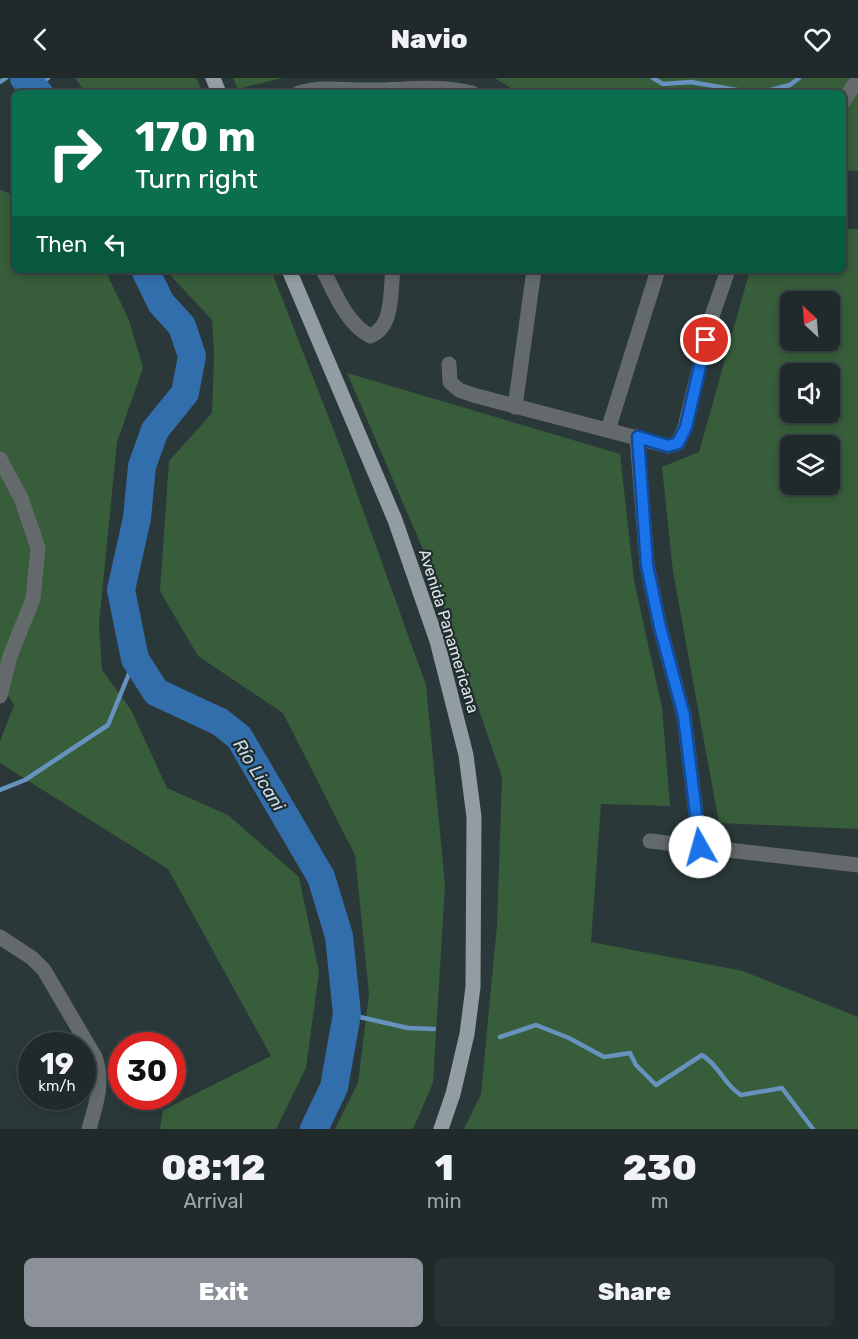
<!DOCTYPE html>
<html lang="en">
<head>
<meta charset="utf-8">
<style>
	:root { --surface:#202a2b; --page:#283233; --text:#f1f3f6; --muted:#a2a7a9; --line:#3d4647; --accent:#8c9099 }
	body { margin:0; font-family:Rubik,sans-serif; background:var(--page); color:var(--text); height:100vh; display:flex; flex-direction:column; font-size:22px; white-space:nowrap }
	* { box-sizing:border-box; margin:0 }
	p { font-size:20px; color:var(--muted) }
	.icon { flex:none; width:33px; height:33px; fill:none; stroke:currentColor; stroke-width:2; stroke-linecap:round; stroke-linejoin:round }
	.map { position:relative; height:1051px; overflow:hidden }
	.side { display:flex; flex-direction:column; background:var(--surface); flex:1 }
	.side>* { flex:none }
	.hud { position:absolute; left:12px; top:12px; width:834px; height:183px; border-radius:9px; box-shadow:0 3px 9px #0003,0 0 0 2px var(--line); background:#0b6e4f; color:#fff; overflow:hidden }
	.needle { width:39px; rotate:334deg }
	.controls { position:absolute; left:780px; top:213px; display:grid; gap:12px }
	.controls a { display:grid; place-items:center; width:60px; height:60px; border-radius:9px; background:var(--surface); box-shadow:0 3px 9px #0003,0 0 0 2px var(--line); font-size:30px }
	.speed { position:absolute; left:18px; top:954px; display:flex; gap:12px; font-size:30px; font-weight:700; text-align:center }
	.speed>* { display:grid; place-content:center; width:78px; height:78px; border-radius:50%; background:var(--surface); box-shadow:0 3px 9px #0003,0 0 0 2px var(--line); line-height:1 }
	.speed small { font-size:15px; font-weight:400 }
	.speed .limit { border:9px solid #d22; background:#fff; color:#111 }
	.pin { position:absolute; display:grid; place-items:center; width:51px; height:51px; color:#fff; margin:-26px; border:3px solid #fff; border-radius:50%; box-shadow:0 2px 6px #0007 }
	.me { position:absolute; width:66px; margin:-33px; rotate:353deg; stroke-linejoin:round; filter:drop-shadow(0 0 4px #0008) }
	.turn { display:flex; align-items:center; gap:21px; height:126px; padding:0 24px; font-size:27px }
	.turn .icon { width:78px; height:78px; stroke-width:2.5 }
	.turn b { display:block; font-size:42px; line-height:51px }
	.then { display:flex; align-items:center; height:57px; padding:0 24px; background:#0003; gap:12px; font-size:22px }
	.eta { display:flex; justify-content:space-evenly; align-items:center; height:102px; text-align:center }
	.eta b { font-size:36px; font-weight:800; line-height:42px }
	.cta { display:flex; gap:12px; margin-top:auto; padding:12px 24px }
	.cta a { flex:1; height:69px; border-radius:9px; background:var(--accent); color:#fff; font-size:24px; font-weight:800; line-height:69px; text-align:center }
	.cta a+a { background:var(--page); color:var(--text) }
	header { display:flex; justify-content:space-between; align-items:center; height:78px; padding:0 24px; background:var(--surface); font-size:27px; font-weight:800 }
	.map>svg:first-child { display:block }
	.green { fill:#375d3a; fill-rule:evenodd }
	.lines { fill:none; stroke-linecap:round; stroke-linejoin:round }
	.stream { stroke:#6692bd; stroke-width:4.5 }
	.river { stroke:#336eac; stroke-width:28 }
	.minor { stroke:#646a6c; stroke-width:15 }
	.major { stroke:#919da2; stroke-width:15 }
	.route-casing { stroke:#114b97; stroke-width:15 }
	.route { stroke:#1a73e8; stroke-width:10 }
	.labels { text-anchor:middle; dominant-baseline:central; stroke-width:4.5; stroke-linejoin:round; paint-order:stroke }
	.street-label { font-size:16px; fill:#dee6e6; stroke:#212e2f }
	.water-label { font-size:18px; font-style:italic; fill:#ccdbed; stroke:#212e2f }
</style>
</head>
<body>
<header><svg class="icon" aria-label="back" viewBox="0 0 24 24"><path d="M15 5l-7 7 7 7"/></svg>Navio<svg class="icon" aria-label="heart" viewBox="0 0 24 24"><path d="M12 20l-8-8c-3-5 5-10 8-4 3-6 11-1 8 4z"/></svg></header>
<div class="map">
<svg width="858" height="1051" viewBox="0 0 858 1051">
	<rect width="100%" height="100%" fill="#2b3839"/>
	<g class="green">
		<polygon points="75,0 196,0 203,15 86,15"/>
		<polygon points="233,0 282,0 238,11"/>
		<polygon points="495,0 858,0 858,93 843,92 843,15 518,15"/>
		<polygon points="0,112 15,117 15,192 105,192 129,242 143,290 117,364 99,546 102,592 131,632 167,710 228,737 299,799 319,894 306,990 276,1051 160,1051 163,1032 271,978 168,791 0,685 0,663 14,627 0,604"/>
		<path d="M843,151h15v600l-139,-6 -46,-251 -11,-105 37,-15 51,-182h93zM790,224h40v38h-40zM790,296h40v38h-40zM790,368h40v38h-40z"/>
		<polygon points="170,192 271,192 341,371 426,607 445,807 433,1005 413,1051 335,1051 358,1005 369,916 355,777 283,635 198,578 160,513 169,383 212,335 214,277 212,242 172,199"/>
		<polygon points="347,295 620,376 634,502 662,630 670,728 601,726 591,864 743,893 858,939 858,1051 464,1051 481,1016 497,847 502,699 428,483"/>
	</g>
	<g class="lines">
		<g class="stream">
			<polyline points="653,0 663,6 691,4 754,15"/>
			<polyline points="0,4 6,0"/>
			<polyline points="34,11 48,0"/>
			<polyline points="758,15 790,7 799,0"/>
			<polyline points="0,712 25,702 108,647 135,581"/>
			<polyline points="347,936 408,950 434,951"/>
			<path d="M500,959l36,-12 33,13 35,19 26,-4 6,12 20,20 46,-30c20,13 20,28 39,40l41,-7 31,41"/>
		</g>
		<g class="river">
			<polyline points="24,0 39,15"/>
			<polyline points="145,192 161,225 182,248 192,278 185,315 155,352 142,388 137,440 121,512 135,581 156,614 220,644 239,659 321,799 339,858 347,936 334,1009 314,1051"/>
		</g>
		<g class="minor">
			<path d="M299,15c23,-7 42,-3 65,-3 36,1 73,-6 108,3"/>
			<polyline points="843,24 858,1"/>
			<path d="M323,192c12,23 23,53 47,66 24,-9 20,-44 23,-66"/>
			<polyline points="449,286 450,304 459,312 473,317 668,368 678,365 685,349 711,241 728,192"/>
			<polyline points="515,329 534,192"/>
			<polyline points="608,352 658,192"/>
			<polyline points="637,359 647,487 660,549 684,638 700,769"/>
			<polyline points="0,381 21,420 38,470 33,521 10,578 0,618"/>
			<polyline points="650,763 858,787"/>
			<path d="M0,859l32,21 12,12 51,87c9,25 1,48 -6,72"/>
		</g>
		<g class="major">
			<polyline points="213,0 219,15"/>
			<polyline points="289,192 395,442 437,563 466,677 474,739 473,909 467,956 453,1016 441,1051"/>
		</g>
	</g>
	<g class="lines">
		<g class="route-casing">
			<polyline id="route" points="700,769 684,638 660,549 647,487 638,359 668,368 678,365 686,349 706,262"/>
		</g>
		<use href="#route" class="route"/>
	</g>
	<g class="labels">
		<g class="street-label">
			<text transform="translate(449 553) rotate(73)">Avenida Panamericana</text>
		</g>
		<g class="water-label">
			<text transform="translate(259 697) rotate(58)">Río Licani</text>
		</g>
	</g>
</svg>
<div class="controls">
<a><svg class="needle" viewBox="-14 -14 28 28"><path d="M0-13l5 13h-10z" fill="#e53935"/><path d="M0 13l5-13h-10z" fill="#a2a7a9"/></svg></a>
<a><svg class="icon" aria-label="sound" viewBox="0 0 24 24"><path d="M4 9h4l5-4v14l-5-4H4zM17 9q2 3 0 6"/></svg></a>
<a><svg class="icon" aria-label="layers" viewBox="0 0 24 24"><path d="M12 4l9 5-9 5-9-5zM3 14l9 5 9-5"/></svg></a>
</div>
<div class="speed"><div>19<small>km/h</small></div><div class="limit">30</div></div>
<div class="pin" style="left:706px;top:262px;background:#d93025"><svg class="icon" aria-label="arrive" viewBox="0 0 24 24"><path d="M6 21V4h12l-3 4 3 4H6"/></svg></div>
<svg class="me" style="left:700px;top:769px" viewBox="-20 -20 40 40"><circle r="19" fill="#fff"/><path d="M0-13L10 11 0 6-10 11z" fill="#1a73e8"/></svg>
<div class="hud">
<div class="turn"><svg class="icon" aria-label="right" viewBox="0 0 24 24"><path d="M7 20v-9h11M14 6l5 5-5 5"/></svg><div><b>170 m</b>Turn right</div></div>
<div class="then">Then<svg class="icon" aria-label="left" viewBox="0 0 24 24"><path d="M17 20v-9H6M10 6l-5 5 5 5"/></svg></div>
</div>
</div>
<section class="side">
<div class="eta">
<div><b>08:12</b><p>Arrival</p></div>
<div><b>1</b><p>min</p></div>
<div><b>230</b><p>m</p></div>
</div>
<div class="cta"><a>Exit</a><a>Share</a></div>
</section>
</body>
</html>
